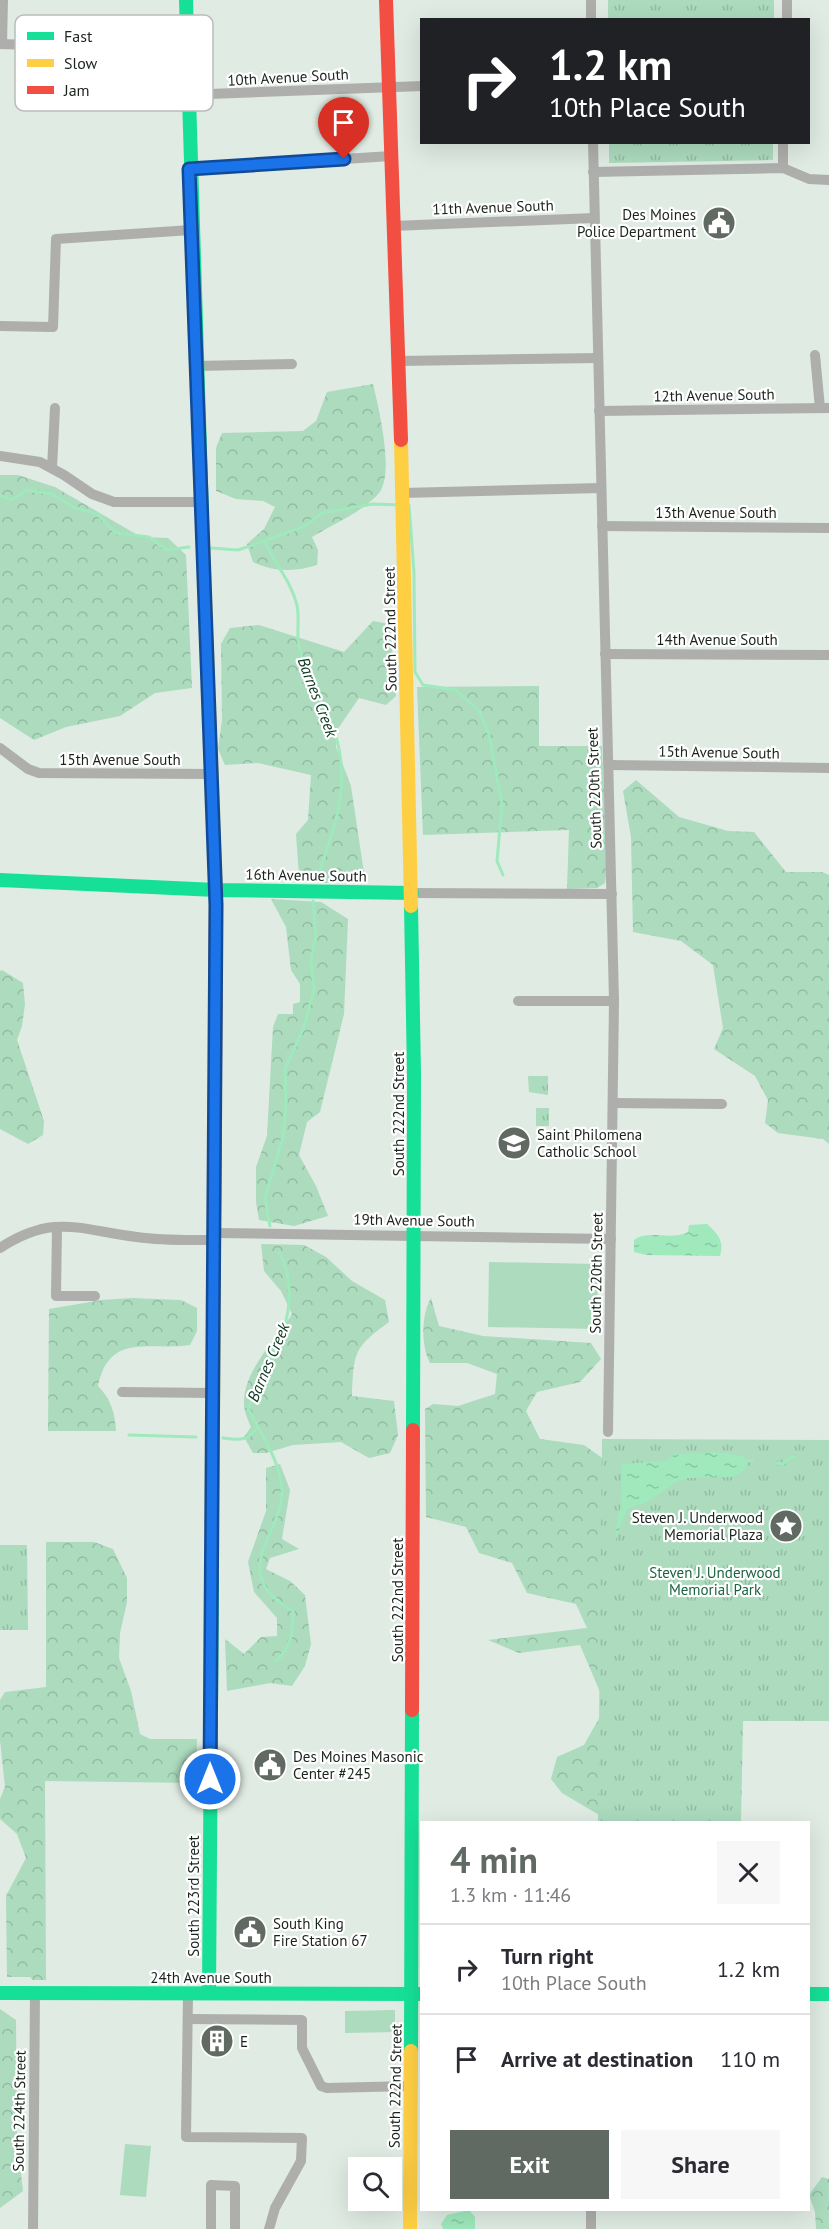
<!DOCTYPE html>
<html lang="en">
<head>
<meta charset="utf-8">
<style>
	:root { --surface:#fff; --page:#f7f7f7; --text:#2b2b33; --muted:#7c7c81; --line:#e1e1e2; --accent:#606962 }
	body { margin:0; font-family:"PT Sans",sans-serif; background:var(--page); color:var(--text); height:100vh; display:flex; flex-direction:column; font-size:22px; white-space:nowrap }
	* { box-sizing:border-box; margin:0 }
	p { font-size:20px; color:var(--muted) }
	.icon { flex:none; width:33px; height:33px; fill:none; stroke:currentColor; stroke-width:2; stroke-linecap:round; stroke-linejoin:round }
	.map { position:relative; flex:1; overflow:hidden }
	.sheet { position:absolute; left:420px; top:1821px; width:390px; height:390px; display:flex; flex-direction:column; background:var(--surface); border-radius:0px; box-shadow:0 6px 24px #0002 }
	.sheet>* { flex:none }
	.top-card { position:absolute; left:420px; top:18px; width:390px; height:126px; border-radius:0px; box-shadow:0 6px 24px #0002; background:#202124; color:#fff; overflow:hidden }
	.fabs { position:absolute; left:348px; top:2157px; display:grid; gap:12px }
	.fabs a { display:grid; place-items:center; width:54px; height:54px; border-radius:0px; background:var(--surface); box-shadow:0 6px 24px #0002; font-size:30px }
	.pin { position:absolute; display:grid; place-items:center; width:51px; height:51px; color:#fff; margin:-62px -26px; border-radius:50% 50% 50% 0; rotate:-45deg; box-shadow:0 0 6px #0007 }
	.pin .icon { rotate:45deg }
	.me { position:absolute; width:66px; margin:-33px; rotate:0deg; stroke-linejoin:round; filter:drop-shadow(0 0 4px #0008) }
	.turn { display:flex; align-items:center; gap:21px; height:126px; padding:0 30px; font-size:27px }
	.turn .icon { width:78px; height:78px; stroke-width:2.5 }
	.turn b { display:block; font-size:42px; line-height:51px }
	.round { display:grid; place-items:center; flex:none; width:63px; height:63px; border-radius:0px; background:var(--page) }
	.overview { display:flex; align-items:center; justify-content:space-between; height:102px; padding:0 30px }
	h1 { font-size:36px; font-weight:600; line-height:45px; color:var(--accent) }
	.button { display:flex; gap:12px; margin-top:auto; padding:12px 30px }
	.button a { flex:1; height:69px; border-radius:0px; background:var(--accent); color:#fff; font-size:24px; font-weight:600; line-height:69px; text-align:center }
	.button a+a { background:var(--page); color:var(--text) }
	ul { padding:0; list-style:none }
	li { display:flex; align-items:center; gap:18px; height:90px; padding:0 30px; border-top:2px solid var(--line) }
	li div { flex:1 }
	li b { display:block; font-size:22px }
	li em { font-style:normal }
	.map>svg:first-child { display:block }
	.grass { fill:#acdbbe }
	.forest { fill:url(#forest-crowns) }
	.park { fill:url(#park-tufts) }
	.water { fill:url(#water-ripples) }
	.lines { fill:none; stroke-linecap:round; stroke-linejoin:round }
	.stream { stroke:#9fe9bd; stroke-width:3 }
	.street { stroke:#aeafac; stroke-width:10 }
	.fast { stroke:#16e098; stroke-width:14 }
	.slow { stroke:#ffcf43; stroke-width:14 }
	.jam { stroke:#f24e42; stroke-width:14 }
	.route-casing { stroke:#114b97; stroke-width:15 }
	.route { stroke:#1a73e8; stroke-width:10 }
	.labels { text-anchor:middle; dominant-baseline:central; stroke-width:4.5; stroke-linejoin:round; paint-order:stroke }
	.street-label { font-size:15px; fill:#1b231d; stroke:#fff }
	.poi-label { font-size:15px; fill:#1b231d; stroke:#fff; text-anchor:start }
	.park-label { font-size:15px; fill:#1a643f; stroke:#fff }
	.water-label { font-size:16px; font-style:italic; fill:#0c3822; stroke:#fff }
	.key { fill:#fff; stroke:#bbbdbb; stroke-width:1.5 }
	.key-label { font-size:16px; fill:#1b231d }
</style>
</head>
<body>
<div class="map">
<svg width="829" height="2229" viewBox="0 0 829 2229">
	<defs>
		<pattern id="forest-crowns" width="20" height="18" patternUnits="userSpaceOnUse" patternTransform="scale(1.5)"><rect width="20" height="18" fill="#acdbbe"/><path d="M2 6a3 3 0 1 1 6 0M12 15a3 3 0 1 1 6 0" fill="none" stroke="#93bca3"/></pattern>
		<pattern id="park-tufts" width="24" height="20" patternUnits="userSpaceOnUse" patternTransform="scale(1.5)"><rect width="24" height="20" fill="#acdbbe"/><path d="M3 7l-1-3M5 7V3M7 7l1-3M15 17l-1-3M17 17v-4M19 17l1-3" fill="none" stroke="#93bca3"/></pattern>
		<pattern id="water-ripples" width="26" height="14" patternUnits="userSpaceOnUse" patternTransform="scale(1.5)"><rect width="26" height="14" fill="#9fe9bd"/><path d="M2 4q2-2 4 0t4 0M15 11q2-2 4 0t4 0" fill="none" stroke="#88c8a2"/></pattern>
	</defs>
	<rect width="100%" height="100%" fill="#dfebe3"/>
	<g class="grass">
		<polygon points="489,1262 598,1264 597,1329 488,1327"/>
		<polygon points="395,2010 395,2032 345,2033 345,2011"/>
		<polygon points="125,2144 151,2146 146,2197 120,2195"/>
	</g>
	<g class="forest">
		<path d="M373,384c6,25 20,84 8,106 -12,19 -50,35 -69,47l6,13 -1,15c-21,7 -44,7 -64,-3l-6,-18 17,-15 11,-22 -12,-6 -27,-2 -20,-8v-43l6,-15 81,-2 13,-10 11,-29z"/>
		<polygon points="0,475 18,475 55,487 141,537 168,538 186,555 192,688 155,693 120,716 66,727 34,740 0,718"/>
		<polygon points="373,621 390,624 396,696 386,705 359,698 337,730 336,747 351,786 365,880 322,883 299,876 296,834 308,820 311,775 258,763 225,765 218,749 222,720 221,644 230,628 259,625 344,652"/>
		<polygon points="539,686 539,746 602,746 607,866 605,883 597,888 567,889 569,830 423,835 417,687"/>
		<polygon points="636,780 679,817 728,831 754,832 786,872 822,872 829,875 829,1144 823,1139 778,1133 765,1123 768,1100 755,1076 714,1049 723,1028 713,965 681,941 633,932 631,837 623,791"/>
		<polygon points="271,899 321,902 348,919 344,1014 320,1112 307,1122 299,1155 316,1186 328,1216 294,1226 259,1220 256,1202 256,1167 267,1136 273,1027 278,1014 293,1014 293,1004 300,1002 300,984 291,970 286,927"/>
		<polygon points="2,970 23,983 25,1004 22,1026 17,1040 44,1121 43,1135 28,1144 0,1129 0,971"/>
		<path d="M261,1244l43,1 22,12 26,24 33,19 4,22c-36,26 -35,31 -37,74l42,5 4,34 -8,18 -21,5 -28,-16 -48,3 -27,8h-13l-9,-16 7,-10c-3,-7 -7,-16 -7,-23 -1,-33 31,-63 48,-90l-11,-23 -17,-20z"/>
		<path d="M131,1298l50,2 16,8v23l-7,14c-41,6 -81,-13 -92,41 13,13 17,27 18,45h-68l1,-122 53,-9z"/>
		<path d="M431,1298l8,28 44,10 108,7 10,16 -21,23 -43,10 -11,19 14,28 44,6 28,20 -1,357 -49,-29 -11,-14 6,-22 27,-12 22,-39 -26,-61 -61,8 -31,-13 99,-12 -11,-24 -49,-11 -15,-30 -33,-10 -13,-26 -40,-10 -1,-108 8,-5 25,2 37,-12 2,-20 -30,-11h-37c-9,-17 -9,-48 1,-65z"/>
		<polygon points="280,1464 290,1490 282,1539 299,1549 270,1558 266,1569 290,1581 305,1595 311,1644 305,1666 292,1686 270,1683 227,1691 225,1639 244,1654 261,1637 277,1636 277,1618 254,1592 248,1562 266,1511 266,1468"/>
		<polygon points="46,1542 94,1542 113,1549 127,1578 127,1602 120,1633 119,1658 131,1691 140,1734 150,1739 197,1739 196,1783 45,1781 46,1980 33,1980 30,1977 7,1977 6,1896 26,1858 17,1834 0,1819 0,1799 5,1787 0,1740 0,1700 5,1692 46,1687"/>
		<polygon points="0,2009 16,2020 17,2140 23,2191 0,2208"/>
		<polygon points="822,2177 829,2179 829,2229 816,2229 815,2212 809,2195"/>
	</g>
	<g class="park">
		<rect x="608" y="0" width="166" height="19"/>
		<polygon points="609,143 773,143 773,160 609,163"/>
		<polygon points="528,1076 548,1076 548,1095 529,1092"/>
		<rect x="536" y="1108" width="13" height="18"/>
		<polygon points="602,1439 829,1440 829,1721 743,1721 741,1822 598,1822"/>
		<polygon points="0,1545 27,1545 28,1630 0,1630"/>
	</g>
	<g class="water">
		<path d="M707,1224c10,9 18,17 13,32l-73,-1 -13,-3v-12c15,-11 37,1 54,-8l1,-7z"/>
		<polygon points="716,1452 742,1456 748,1461 746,1469 733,1477 688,1478 678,1481 647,1502 627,1509 613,1546 621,1503 622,1464 666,1461 675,1454"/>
		<polygon points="469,2210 475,2217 475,2229 443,2229 441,2224 447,2215"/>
	</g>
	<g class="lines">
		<g class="stream">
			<polyline points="0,495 11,500 27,490 52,494 73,507 97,514 116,533 149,537 167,550 189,547"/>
			<polyline points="409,505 414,572 415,672 423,685 456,690 479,711 489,734 502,804 497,861 503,875"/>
			<polyline points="264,541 305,526 322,513 373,504 400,505"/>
			<path d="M211,548l27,2 26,-9c11,23 27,40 33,64 3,14 -1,28 2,41 6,26 22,52 32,76 23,58 5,101 -14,156"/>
			<polyline points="270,1226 265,1198 283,1137 286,1107 285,1069 304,1027 314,989 311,960 316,936 313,901"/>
			<polyline points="129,1435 196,1437"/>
			<path d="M223,1438c16,2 25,4 35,-12"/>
			<polyline points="748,1461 753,1461"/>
			<polyline points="776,1463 783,1464 789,1458 795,1457"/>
			<path d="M277,1660c15,-14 16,-29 16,-49 -9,-6 -23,-14 -28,-24 -19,-31 20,-66 17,-98 -2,-28 -21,-55 -34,-81 22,-47 60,-103 31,-156"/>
		</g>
		<g class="street">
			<polyline points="591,0 591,20"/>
			<polyline points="787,20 787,0"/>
			<path d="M0,44l34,1 24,6c17,14 19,43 45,47l319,-12"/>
			<polyline points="2,44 3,0"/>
			<polyline points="593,142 614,1001 608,1432"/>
			<polyline points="783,168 783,142"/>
			<polyline points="189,169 391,156"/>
			<polyline points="593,172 783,168 809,179 829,180"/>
			<polyline points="393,226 594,218"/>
			<polyline points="0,326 53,327 56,239 191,230"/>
			<polyline points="815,355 820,408"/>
			<polyline points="399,361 598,358"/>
			<polyline points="196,366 292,364"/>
			<polyline points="599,411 829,408"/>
			<polyline points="0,456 40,462 64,475 92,494 114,502 200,502"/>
			<polyline points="52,468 55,408"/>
			<polyline points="403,493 601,488"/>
			<polyline points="602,526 829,528"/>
			<polyline points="605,654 829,655"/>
			<polyline points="0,748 28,769 39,773 212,774"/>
			<polyline points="609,765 829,768"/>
			<polyline points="412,893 612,894"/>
			<polyline points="518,1001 614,1001"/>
			<polyline points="614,1103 722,1104"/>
			<polyline points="57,1227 56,1296 95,1296"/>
			<polyline points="215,1233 611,1239"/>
			<path d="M0,1248c54,-35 80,-18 137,-11 26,4 52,3 78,3"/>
			<polyline points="122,1392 212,1393"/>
			<polyline points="188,1993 186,2137 302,2138 301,2161 275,2208 269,2229"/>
			<polyline points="188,2019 302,2020 302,2048 321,2086 327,2088 411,2086"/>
			<polyline points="33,2229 35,1993"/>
			<polyline points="211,2229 211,2185 235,2186 235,2229"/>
			<polyline points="591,2229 591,2210"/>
		</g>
		<g class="fast">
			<polyline points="186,0 202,516"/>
			<polyline points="0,880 216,890 412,893"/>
			<polyline points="411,906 414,1074 413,1430"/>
			<polyline points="0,1993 422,1994"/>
			<polyline points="209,1993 212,1573"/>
			<polyline points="808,1994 829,1994"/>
			<polyline points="411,2051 412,1710"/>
		</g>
		<g class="slow">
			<polyline points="401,440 411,906"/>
			<polyline points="202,516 216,899"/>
			<polyline points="212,1573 214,1245"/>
			<polyline points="410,2229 411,2051"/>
		</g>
		<g class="jam">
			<polyline points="386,0 401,440"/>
			<polyline points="214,1245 216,899"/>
			<polyline points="412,1710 413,1430"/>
		</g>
	</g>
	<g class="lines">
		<g class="route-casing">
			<polyline id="route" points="210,1779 216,905 189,169 344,159"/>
		</g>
		<use href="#route" class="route"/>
	</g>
	<defs>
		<g id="civic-disc" transform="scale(1.725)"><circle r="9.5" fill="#606962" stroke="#fff"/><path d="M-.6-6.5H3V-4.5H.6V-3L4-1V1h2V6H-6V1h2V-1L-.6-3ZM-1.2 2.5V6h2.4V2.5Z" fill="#fff"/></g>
		<g id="school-disc" transform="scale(1.725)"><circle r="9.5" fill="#606962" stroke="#fff"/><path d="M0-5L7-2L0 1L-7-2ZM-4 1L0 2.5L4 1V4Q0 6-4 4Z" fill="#fff"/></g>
		<g id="sight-disc" transform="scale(1.725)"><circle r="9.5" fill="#606962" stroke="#fff"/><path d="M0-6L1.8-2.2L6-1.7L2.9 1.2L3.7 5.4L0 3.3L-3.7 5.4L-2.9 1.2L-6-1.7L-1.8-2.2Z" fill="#fff"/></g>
		<g id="building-disc" transform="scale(1.725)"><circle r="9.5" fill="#606962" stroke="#fff"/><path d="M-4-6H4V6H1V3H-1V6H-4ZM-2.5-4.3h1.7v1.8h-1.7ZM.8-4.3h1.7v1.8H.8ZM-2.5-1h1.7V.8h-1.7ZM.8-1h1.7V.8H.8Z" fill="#fff"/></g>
	</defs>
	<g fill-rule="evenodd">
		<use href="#civic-disc" x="719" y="223"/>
		<use href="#school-disc" x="514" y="1143"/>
		<use href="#sight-disc" x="786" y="1526"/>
		<use href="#civic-disc" x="270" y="1765"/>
		<use href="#civic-disc" x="250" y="1932"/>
		<use href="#building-disc" x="217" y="2041"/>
	</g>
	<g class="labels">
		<g class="street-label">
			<text transform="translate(288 77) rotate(-3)">10th Avenue South</text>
			<text transform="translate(493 207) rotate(-2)">11th Avenue South</text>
			<text transform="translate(714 395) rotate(-1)">12th Avenue South</text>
			<text x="716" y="512">13th Avenue South</text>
			<text transform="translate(390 629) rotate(-91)">South 222nd Street</text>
			<text x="717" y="639">14th Avenue South</text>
			<text transform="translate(719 752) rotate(1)">15th Avenue South</text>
			<text x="120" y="759">15th Avenue South</text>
			<text transform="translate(594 788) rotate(-92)">South 220th Street</text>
			<text transform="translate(306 875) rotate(1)">16th Avenue South</text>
			<text transform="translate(398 1114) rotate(-90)">South 222nd Street</text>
			<text transform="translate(414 1220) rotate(1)">19th Avenue South</text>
			<text transform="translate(596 1273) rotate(-89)">South 220th Street</text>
			<text transform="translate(397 1600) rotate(-90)">South 222nd Street</text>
			<text transform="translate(193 1896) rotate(-90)">South 223rd Street</text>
			<text x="211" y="1977">24th Avenue South</text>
			<text transform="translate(395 2086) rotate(-89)">South 222nd Street</text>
			<text transform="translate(19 2111) rotate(-89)">South 224th Street</text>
		</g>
		<g class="poi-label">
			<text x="696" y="214" text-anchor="end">Des Moines<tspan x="696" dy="17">Police Department</tspan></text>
			<text x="537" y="1134">Saint Philomena<tspan x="537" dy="17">Catholic School</tspan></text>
			<text x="763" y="1517" text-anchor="end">Steven J. Underwood<tspan x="763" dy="17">Memorial Plaza</tspan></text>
			<text x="293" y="1756">Des Moines Masonic<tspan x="293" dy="17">Center #245</tspan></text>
			<text x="273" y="1923">South King<tspan x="273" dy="17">Fire Station 67</tspan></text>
			<text x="240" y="2041">E</text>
		</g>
		<g class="park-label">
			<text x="715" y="1572">Steven J. Underwood<tspan x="715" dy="17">Memorial Park</tspan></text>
		</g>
		<g class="water-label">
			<text transform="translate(318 697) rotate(69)">Barnes Creek</text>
			<text transform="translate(268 1362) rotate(-67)">Barnes Creek</text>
		</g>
	</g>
	<rect x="15" y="15" width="198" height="96" rx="9" class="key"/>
	<rect x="27" y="32" width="27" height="8" fill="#16e098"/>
	<rect x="27" y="59" width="27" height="8" fill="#ffcf43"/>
	<rect x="27" y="86" width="27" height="8" fill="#f24e42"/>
	<g class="key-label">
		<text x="64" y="42">Fast</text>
		<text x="64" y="69">Slow</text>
		<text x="64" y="96">Jam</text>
	</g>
</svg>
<div class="fabs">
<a><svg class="icon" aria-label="search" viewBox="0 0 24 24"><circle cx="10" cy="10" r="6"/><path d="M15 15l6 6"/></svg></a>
</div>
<div class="pin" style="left:344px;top:159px;background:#d93025"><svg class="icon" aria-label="arrive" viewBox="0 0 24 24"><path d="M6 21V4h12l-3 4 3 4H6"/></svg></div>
<svg class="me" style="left:210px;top:1779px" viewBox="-20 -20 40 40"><circle r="17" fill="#1a73e8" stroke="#fff" stroke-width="3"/><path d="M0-11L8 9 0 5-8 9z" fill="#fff"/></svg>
<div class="top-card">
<div class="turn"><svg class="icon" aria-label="right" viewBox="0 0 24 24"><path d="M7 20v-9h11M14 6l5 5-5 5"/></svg><div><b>1.2 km</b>10th Place South</div></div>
</div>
<section class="sheet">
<div class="overview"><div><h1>4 min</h1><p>1.3 km · 11:46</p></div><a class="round"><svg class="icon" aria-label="close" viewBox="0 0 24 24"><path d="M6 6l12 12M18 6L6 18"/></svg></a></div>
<ul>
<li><svg class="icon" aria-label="right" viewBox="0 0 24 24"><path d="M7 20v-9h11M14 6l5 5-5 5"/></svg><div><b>Turn right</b><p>10th Place South</p></div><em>1.2 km</em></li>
<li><svg class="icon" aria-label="arrive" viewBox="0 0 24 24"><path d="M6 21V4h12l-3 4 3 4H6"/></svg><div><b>Arrive at destination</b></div><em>110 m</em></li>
</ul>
<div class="button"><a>Exit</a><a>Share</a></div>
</section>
</div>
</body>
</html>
